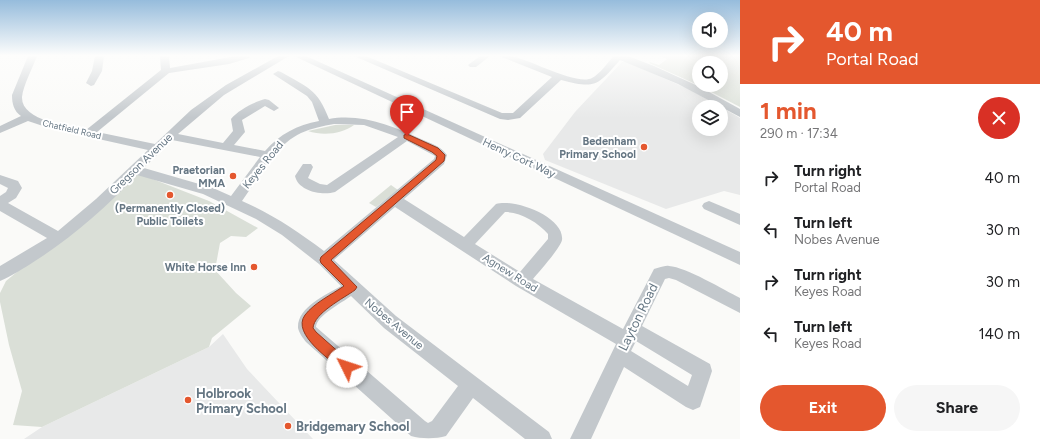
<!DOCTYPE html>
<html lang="en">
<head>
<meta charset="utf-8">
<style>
	:root { --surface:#fff; --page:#f6f6f6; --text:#202124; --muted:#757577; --accent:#e4572e }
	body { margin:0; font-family:Figtree,sans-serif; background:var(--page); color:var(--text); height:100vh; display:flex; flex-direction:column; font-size:15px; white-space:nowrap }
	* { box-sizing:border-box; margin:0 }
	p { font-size:13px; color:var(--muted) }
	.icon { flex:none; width:22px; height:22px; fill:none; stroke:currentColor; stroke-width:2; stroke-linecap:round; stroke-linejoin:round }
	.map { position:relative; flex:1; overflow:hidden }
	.sheet { display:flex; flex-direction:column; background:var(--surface); width:300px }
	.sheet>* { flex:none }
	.top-card { background:#e4572e; color:#fff; overflow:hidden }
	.controls { position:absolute; left:692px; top:12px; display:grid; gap:8px }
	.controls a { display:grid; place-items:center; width:36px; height:36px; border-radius:50%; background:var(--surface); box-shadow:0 4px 16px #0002; font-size:20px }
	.pin { position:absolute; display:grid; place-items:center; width:34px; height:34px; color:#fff; margin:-41px -17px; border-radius:50% 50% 50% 0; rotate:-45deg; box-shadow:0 0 4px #0007 }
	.pin .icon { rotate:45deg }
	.me { position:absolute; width:44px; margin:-22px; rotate:311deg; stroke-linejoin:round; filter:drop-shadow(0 0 3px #0008) }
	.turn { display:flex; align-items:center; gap:14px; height:84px; padding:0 20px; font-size:18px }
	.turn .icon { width:52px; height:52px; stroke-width:2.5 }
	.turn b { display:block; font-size:28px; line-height:34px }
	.round { display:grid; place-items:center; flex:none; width:42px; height:42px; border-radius:21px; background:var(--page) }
	.overview { display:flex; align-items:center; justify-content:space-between; height:68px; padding:0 20px }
	h1 { font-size:24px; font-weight:700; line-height:30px; color:var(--accent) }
	.button { display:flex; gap:8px; margin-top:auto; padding:8px 20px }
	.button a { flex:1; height:46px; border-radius:24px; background:var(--accent); color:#fff; font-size:16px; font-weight:700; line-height:46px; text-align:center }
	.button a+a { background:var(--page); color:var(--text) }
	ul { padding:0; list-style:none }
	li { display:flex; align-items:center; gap:12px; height:52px; padding:0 20px }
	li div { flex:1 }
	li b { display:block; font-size:15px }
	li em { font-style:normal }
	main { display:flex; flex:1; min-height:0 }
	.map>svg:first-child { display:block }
	.built { fill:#e8e9e9 }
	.green { fill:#dadfd7; fill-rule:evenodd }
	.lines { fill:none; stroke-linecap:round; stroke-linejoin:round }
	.minor { fill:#c3c8cc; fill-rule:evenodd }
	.route { fill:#e4572e; stroke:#94391e }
	.poi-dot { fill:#e4572e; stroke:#fff; stroke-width:1.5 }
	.labels { text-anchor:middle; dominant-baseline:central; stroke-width:4; stroke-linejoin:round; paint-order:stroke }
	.far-street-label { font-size:9px; fill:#657683; stroke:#fff }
	.poi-label { font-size:11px; font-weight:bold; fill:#657683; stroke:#fff; text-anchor:end }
	.street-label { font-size:11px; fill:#657683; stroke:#fff }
	.near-street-label { font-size:13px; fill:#657683; stroke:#fff }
	.near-poi-label { font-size:13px; font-weight:bold; fill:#657683; stroke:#fff; text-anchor:start }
</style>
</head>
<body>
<main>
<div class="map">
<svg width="740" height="439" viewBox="0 0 740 439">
	<rect width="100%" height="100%" fill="#fafaf8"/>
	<g class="built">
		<polygon points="622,62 627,62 686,88 721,107 699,107 699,129 721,129 721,107 740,118 740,195 724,191 666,209 545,160 543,154 575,112"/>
		<polygon points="223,334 247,369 313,439 24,439 42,427 209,347"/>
	</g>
	<g class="green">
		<path d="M660,56h80v51l-42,-22 -49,-22 1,-1 9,3 8,-6zM699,63h22v22h-22z"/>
		<path d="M335,125h19c-12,9 -31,11 -46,6z"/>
		<polygon points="137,173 209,201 258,228 246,237 231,236 220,243 215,270 236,293 251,306 212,338 209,347 42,427 13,425 22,391 9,345 0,302 0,293 6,281"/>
		<polygon points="391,185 398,190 376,207 369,203"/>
	</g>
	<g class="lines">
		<g class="minor">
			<path d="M28,56h9c-4,11 -14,30 -15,41 -1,24 47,29 64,33l75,-60 -1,-14h9l1,12 66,-12h14l-1,2 -20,6 -60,9 -72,59 58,12 36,-34 35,-25 52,-29h11l-65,39 -46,39 45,9 10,-12 -2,-12c7,-9 23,-17 34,-20l4,1 10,8 -5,3 -9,-5 -23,14 3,12 -11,13 31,6c15,-17 32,-26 54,-30l-7,-19 -5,-6 -34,-22 5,-3 3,1c27,16 36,16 48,47 32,-6 64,7 92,20 9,4 20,7 26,16l-3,9 -40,35 60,38 32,-33c18,-6 69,13 66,36 -1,7 -23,32 -29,39l90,50 31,-60c5,-1 11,-4 15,-3 17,1 55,24 71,32v15l-64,-33 -7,-2 -4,1 -23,47 68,38 2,7 -12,36 -7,3 -7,-3 -62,-40 -33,72h-21l46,-95 -100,-58 -121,-79 -61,53 62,56 153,116 3,7h-27l-52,-41 -27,38c-10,3 -25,3 -35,0l-105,-94c-3,-4 -7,-9 -8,-14 -1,-21 28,-33 43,-42l-22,-22 -37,-29 -26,-16 -53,-25 -66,-19c-31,32 -64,62 -102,86 -11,7 -23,15 -35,20v-15l47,-28 -47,-27v-15l6,-4 2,-4 -8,-4v-9l18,6 4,7 -6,10 -8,5 50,28 38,-32 52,-49 -99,-22 -21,-7 -28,12v-7l21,-10c-7,-5 -9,-12 -9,-21zM334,124l30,1 34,12 -71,48 -7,-1 -12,-6 5,-11 -2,-3h-8l-8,12c3,15 27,20 40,16l72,-51 28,15 -1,3 -110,92c-27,-20 -52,-37 -82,-50 17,-24 32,-55 59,-68 11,-5 22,-7 33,-9zM172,140l88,17 -29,39 -18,-8 -69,-20zM505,212c15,0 33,10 43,22v5l-28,33 -45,-28zM351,296l33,32 74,58 -26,35 -4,2 -3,-2 -109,-94c1,-12 26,-24 35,-31zM636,341l56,34 -4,11 -57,-35z"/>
			<polygon points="95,56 104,56 102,71 94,85 91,86 86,83 92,71"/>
			<polygon points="294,56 306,56 740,252 740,265"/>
			<path d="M354,56h12l136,57h11l39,-36 -53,-21c4,0 8,0 12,0 18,3 66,30 81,22 8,-4 15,-15 22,-22h14l26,10 46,21 40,22v8l-62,-33 -58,-24c-23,26 -24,29 -59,20l-41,38 -12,2 -8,-1z"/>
			<polygon points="480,56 490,56 476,67 470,67 468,65"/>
			<polygon points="709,201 740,214 740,225 704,209 702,206 704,203"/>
		</g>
	</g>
	<linearGradient id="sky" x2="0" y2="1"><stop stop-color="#96bcdc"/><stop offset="0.47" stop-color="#fdfdfc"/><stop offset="1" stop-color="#fdfdfc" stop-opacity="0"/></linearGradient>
	<rect width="740" height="118" fill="url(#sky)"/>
	<path class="route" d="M407,134l31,14 7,7 -1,6 -113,99 26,27 -2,3c-11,8 -41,23 -42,38l3,4 35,31 2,4 -2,4 -4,2 -4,-2c-12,-11 -52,-37 -38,-56 9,-12 26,-20 39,-29l-23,-23 -1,-3 1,-3 115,-97 1,-4 -5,-4 -28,-14v-3z"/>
	<g class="poi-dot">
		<circle cx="644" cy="147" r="4"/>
		<circle cx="233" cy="176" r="4"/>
		<circle cx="170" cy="195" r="4"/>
		<circle cx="254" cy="267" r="4"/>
		<circle cx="188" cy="400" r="4"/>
		<circle cx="288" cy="426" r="4"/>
	</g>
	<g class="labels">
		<g class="far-street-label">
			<text transform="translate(72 129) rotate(13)">Chatfield Road</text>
		</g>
		<g class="poi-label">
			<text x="636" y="141">Bedenham<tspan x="636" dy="13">Primary School</tspan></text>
			<text x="225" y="170">Praetorian<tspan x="225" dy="13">MMA</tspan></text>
			<text x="170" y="208" text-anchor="middle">(Permanently Closed)<tspan x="170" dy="13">Public Toilets</tspan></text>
			<text x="246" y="267">White Horse Inn</text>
		</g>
		<g class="street-label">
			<text transform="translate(519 158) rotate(25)">Henry Cort Way</text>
			<text transform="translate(141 164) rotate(-44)">Gregson Avenue</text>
			<text transform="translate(263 165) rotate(-51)">Keyes Road</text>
			<text transform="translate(510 273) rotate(32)">Agnew Road</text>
			<text transform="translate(394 324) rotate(40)">Nobes Avenue</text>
		</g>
		<g class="near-street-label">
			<text transform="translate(638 317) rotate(-64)">Layton Road</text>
		</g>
		<g class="near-poi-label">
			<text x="196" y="393">Holbrook<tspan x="196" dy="15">Primary School</tspan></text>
			<text x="296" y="426">Bridgemary School</text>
		</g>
	</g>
</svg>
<div class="controls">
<a><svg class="icon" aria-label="sound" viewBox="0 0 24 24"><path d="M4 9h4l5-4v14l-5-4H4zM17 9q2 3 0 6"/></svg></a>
<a><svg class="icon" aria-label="search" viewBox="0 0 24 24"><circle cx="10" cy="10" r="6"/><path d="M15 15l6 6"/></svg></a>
<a><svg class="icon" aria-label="layers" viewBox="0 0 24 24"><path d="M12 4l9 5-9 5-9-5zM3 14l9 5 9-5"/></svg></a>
</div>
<div class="pin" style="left:407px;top:136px;background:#d93025"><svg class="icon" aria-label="arrive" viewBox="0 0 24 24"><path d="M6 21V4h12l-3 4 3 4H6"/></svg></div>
<svg class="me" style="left:347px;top:367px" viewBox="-20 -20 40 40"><circle r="19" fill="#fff"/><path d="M0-13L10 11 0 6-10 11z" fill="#e4572e"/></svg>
</div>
<section class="sheet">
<div class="top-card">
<div class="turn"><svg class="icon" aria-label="right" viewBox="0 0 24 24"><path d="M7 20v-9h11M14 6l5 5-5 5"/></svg><div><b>40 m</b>Portal Road</div></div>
</div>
<div class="overview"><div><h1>1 min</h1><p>290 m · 17:34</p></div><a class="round" style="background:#d93025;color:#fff"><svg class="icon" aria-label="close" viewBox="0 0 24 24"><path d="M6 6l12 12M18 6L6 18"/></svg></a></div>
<ul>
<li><svg class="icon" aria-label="right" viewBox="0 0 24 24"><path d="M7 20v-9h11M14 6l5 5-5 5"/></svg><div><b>Turn right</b><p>Portal Road</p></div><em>40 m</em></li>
<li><svg class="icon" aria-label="left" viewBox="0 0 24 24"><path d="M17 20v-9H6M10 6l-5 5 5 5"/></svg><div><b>Turn left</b><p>Nobes Avenue</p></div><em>30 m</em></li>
<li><svg class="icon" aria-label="right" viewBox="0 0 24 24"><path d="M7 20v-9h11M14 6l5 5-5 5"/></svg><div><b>Turn right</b><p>Keyes Road</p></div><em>30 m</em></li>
<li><svg class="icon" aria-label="left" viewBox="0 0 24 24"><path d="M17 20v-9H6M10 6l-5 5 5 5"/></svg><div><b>Turn left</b><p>Keyes Road</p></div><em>140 m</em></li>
</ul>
<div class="button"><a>Exit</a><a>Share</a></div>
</section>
</main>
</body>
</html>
